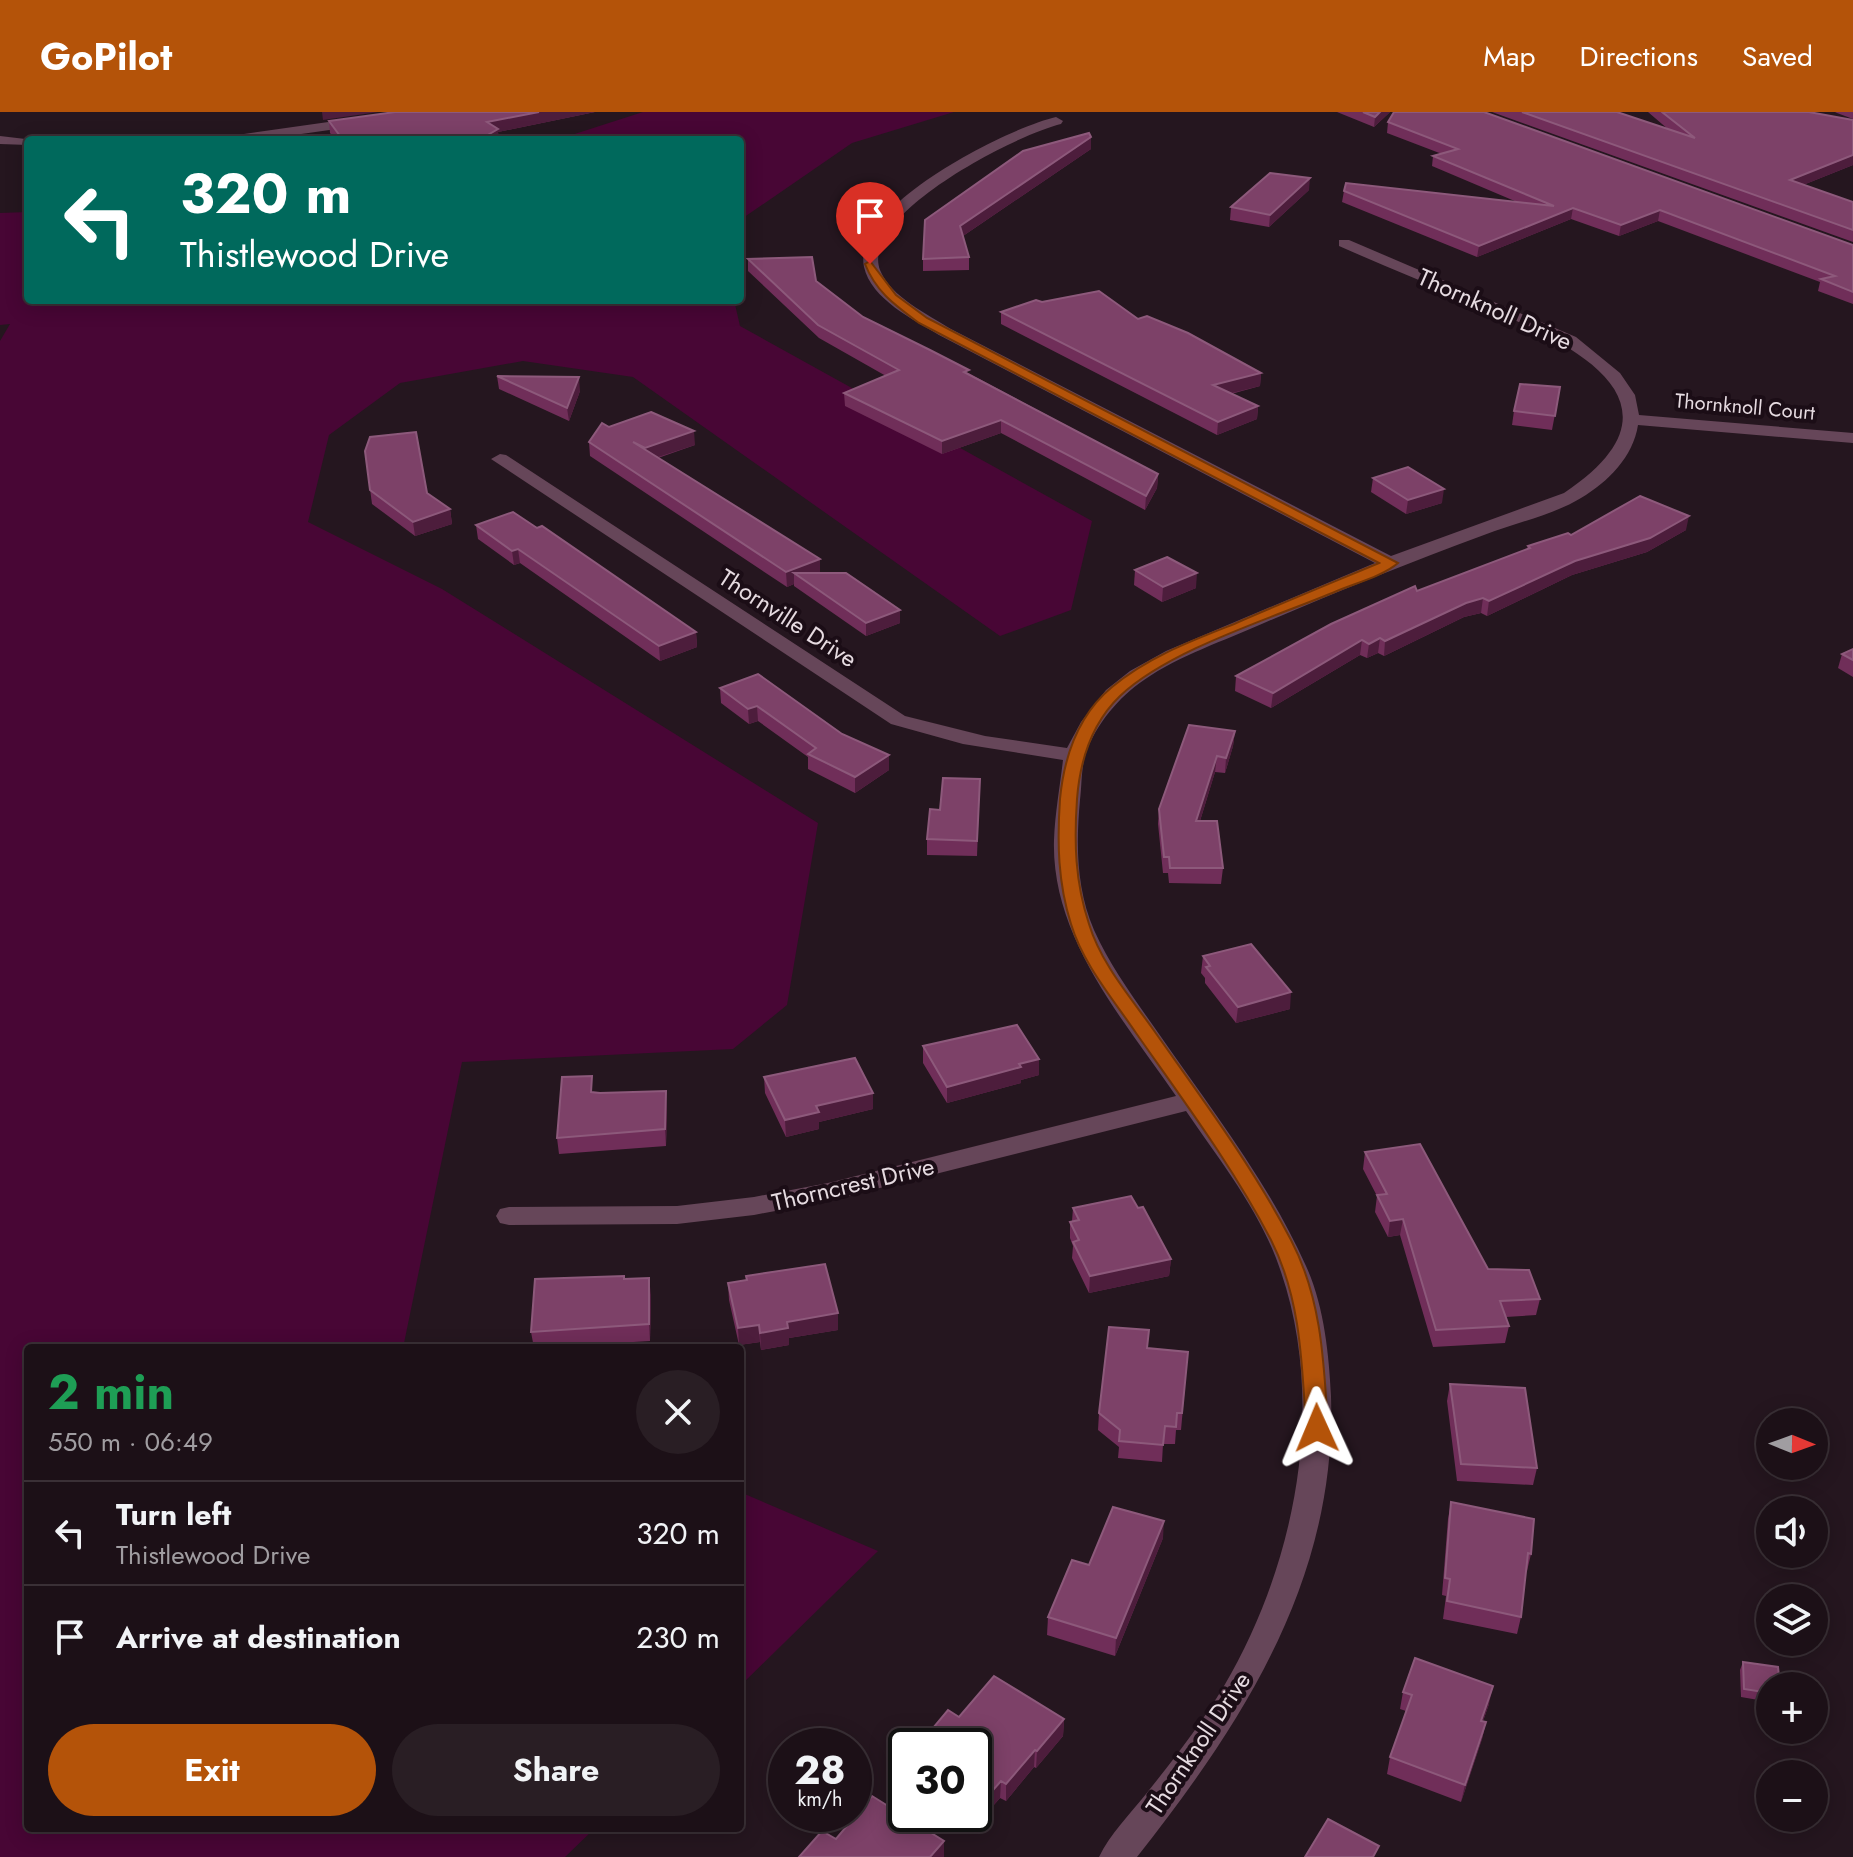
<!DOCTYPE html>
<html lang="en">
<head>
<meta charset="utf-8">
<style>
	:root { --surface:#1c1017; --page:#291e24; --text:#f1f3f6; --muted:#a09da1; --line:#3a3036; --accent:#b45309 }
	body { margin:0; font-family:Jost,sans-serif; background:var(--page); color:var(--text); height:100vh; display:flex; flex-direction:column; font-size:30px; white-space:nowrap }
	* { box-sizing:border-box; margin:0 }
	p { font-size:26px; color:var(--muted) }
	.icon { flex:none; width:44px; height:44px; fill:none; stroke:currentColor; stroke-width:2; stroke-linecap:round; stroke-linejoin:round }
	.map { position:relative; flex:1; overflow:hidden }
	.drawer { position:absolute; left:24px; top:1232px; width:720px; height:488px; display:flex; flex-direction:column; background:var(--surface); border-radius:8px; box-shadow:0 4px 20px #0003,0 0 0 2px var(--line) }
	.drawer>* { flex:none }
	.guide { position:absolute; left:24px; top:24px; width:720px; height:168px; border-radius:8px; box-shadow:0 4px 20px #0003,0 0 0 2px var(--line); background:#00695c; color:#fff; overflow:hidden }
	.needle { width:52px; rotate:91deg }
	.tools { position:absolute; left:1756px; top:1296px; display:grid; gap:16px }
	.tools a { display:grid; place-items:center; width:72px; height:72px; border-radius:50%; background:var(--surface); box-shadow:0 4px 20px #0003,0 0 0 2px var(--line); font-size:40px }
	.speed { position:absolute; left:768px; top:1616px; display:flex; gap:16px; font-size:40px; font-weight:700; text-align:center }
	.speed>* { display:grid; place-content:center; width:104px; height:104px; border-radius:50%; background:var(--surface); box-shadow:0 4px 20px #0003,0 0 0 2px var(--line); line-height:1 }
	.speed small { font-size:20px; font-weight:400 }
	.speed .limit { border:4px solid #111; border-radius:12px; background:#fff; color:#111 }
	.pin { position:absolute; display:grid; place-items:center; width:68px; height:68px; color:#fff; margin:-82px -34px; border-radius:50% 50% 50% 0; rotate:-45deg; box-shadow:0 0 8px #0007 }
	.pin .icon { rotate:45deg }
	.me { position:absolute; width:88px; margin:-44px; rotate:359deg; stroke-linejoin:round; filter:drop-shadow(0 0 6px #0008) }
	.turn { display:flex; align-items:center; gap:28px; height:168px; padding:0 24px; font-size:36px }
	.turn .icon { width:104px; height:104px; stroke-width:2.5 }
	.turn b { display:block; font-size:56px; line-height:68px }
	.round { display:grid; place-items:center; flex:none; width:84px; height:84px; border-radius:42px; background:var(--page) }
	.overview { display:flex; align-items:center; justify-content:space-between; height:136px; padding:0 24px }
	h1 { font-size:48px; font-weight:700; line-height:60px; color:#1e9e55 }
	.primary-button { display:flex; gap:16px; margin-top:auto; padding:16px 24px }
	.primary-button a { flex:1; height:92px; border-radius:48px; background:var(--accent); color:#fff; font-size:32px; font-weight:700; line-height:92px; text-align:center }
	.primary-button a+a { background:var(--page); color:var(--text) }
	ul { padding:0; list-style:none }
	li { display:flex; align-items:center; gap:24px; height:104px; padding:0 24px; border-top:2px solid var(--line) }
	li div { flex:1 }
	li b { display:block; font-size:30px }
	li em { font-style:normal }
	header { display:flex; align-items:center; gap:48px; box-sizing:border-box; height:112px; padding:0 40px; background:var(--accent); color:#fff }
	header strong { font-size:38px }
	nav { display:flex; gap:44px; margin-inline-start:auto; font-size:28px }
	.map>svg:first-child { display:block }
	.green { fill:#480635 }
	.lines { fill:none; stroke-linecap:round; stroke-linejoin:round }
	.minor { fill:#664659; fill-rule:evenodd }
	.wall { fill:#702e59 }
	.shaded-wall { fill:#4d1d3c }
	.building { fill:#7d4168; stroke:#8d597b; stroke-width:2 }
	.route { fill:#b45309; stroke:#753606; stroke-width:2 }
	.labels { text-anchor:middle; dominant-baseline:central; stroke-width:8; stroke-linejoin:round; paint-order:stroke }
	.far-street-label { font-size:20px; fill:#e6dbe1; stroke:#1b0d16 }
	.street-label { font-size:24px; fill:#e6dbe1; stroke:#1b0d16 }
</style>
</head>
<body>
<header>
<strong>GoPilot</strong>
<nav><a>Map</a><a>Directions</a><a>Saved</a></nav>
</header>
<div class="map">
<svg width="1853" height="1745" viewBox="0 0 1853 1745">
	<rect width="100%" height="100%" fill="#25161f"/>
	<g class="green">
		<polygon points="643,0 954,0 852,31 740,108 740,28 556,28"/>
		<polygon points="28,100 28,188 734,188 740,214 1092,409 1071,498 1000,524 633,265 523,249 400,271 329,323 308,410 442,477 818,711 787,893 733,937 462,950 403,1236 28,1236 28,1716 595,1716 565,1745 0,1745 0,229 10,212 0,213 0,101"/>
		<polygon points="740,1380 878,1439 740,1574"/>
	</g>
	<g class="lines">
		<g class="minor">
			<polygon points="399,0 435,0 428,4 259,28 223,28 230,24"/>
			<path d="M1056,5l7,4 -2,3c-43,10 -202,90 -181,146 11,27 47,44 71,59l440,227 173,-63c142,-95 -7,-156 -94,-192 -44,-18 -88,-36 -131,-55v-6h10l227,97 44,36 15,22 4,20 214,18v10l-215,-18c-5,32 -30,57 -57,73 -28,17 -66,25 -97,37 -74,27 -147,57 -220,88 -40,18 -84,32 -120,57 -25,17 -48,44 -58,73 -5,14 -4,32 -6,47 -4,44 -4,88 14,130 17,38 42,71 65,104 52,75 110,149 147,232 18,39 23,88 25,130 6,181 -86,324 -194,461h-38c11,-23 31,-43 47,-63 27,-34 56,-71 78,-108 71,-121 103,-279 57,-414 -19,-59 -61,-111 -95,-161l-358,90 -74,14 -77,9 -168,1 -9,-2 -4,-7 4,-7 9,-2 168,-1 77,-9 74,-14 348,-87c-52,-76 -125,-158 -122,-256 1,-27 6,-54 9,-80l-100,-16 -72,-20 -400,-265 9,-5 6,1 399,261 80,20 82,12 14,-26 25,-32 24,-19 36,-20 209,-88 -436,-228c-25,-15 -68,-36 -75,-68 -13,-61 144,-139 192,-150z"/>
			<polygon points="0,24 34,28 28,28 28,33 0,32"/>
		</g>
	</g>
	<g class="wall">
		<polygon points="395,0 595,0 498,20 499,28 336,28 330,21 329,9"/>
		<polygon points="1337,0 1390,0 1374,15"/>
		<polygon points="1492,0 1617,0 1669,18 1648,0 1809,0 1853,53 1803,73 1853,90 1853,130"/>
		<polygon points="1835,0 1853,0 1853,7 1837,1"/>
		<polygon points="1388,10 1853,133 1853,192 1818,179 1820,170 1658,109 1619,124 1571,107 1477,145 1342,90 1344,79 1517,90 1432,54 1433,44 1442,42 1387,21"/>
		<polygon points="1091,25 1091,37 963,124 969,145 969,158 923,159 923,147"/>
		<polygon points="1309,78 1269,115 1230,108 1231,95"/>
		<polygon points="748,147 816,169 863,205 1158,362 1157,376 1145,398 1001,321 942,342 845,294 844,281 886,264 819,226 748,159"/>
		<polygon points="1042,190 1138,207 1261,261 1260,274 1231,282 1258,294 1257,307 1217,323 1001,212 1001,200"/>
		<polygon points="497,264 580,279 569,309 499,277"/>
		<polygon points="1560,275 1552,318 1512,313 1514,299"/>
		<polygon points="609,315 695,333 658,346 820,461 900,498 900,511 866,524 794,474 794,472 787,475 590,344 589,330"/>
		<polygon points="365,339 450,397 452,412 415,424 372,392"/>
		<polygon points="1373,366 1442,391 1406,402 1371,380"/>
		<polygon points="476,413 537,416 696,520 697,535 660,549 520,451 514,453 478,427"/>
		<polygon points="1686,418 1647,440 1572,463 1487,504 1481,501 1464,505 1384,544 1378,541 1367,546 1360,543 1271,596 1235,579 1236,564 1417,479 1527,437 1528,434 1571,423"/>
		<polygon points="1135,458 1196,476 1162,490 1134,473"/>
		<polygon points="1853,537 1853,565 1838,556 1842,542"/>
		<polygon points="720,576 842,622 889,643 889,658 855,681 808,657 808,645 758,609 749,612 721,591"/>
		<polygon points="1235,619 1233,634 1225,661 1215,660 1200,709 1223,756 1221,772 1169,771 1168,761 1163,761 1158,712 1159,697"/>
		<polygon points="980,667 977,744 927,743 927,727"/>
		<polygon points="1203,844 1290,897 1236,911 1205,871 1205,866 1201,861"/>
		<polygon points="923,934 1039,963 1021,968 1021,971 947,991 923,951"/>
		<polygon points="764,965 873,997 819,1010 819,1017 786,1025 765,981"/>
		<polygon points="593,980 667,995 666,1034 559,1042 557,1026"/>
		<polygon points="1365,1040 1488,1157 1540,1187 1536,1203 1506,1205 1509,1214 1505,1231 1433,1235 1400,1123 1388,1125 1375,1100 1377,1084 1363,1057"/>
		<polygon points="1073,1096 1138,1096 1171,1147 1169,1164 1089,1181 1072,1146 1073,1134 1070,1126 1070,1110 1072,1109"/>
		<polygon points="625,1167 651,1183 650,1229 534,1236 531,1220"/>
		<polygon points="728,1171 838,1201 838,1218 789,1226 789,1233 761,1238 760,1230 739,1233 729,1188"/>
		<polygon points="1148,1236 1188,1240 1181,1318 1176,1318 1175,1332 1163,1332 1162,1350 1118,1346 1119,1335 1098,1318 1099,1301"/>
		<polygon points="1450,1272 1537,1356 1533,1373 1457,1369 1447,1289"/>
		<polygon points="1451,1390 1531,1442 1527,1459 1526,1459 1521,1505 1517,1522 1443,1507 1446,1484 1442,1483 1448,1407"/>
		<polygon points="1163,1426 1115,1544 1047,1523 1048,1505 1089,1453"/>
		<polygon points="1743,1550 1770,1574 1770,1590 1741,1585 1740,1558"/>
		<polygon points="1403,1580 1489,1592 1483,1609 1486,1610 1482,1627 1461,1690 1387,1662 1390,1645 1406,1599 1400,1597"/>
		<polygon points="959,1605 1064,1607 1063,1624 1036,1656 1034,1655 1006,1689 1000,1686 985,1703 974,1696 974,1634 928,1634 928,1622"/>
	</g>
	<g class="shaded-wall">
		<polygon points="322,0 378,0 323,8"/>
		<polygon points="539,0 595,0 498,20 499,28 479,28 487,10"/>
		<polygon points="1380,0 1390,0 1374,15 1375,5"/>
		<polygon points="1091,25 1091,37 960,126 960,114"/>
		<polygon points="1853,43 1853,53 1788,79 1790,68"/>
		<polygon points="1310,66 1309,78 1269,115 1270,103"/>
		<polygon points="1573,96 1571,107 1477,145 1479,134"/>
		<polygon points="1660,98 1658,109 1619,124 1621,113"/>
		<polygon points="1261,261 1260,274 1212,286 1213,273"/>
		<polygon points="579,265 580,279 569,309 567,296"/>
		<polygon points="1258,294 1257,307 1217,323 1218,310"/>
		<polygon points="1001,308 1001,321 942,342 942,329"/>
		<polygon points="694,319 695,333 646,349 645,336"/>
		<polygon points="1158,362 1157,376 1145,398 1146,384"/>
		<polygon points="1444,377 1442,391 1406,402 1408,388"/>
		<polygon points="450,397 452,412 415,424 413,410"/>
		<polygon points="1689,404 1686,418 1647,440 1572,463 1487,504 1489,489 1575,449"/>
		<polygon points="518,437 520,451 514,453 512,439"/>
		<polygon points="820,447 820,461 794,461 794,472 787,475 786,460"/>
		<polygon points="1197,461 1196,476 1162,490 1163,475"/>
		<polygon points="1483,486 1481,501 1464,505 1384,544 1385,529 1466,491"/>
		<polygon points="900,498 900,511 866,524 866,511"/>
		<polygon points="696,520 697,535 660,549 659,534"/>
		<polygon points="1380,526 1378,541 1367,546 1369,532"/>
		<polygon points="1362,528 1360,543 1271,596 1273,581"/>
		<polygon points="757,594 758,609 749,612 748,597"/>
		<polygon points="1235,619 1233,634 1225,661 1226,646"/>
		<polygon points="889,643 889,658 855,681 855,665"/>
		<polygon points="1217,644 1215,660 1195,725 1196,709"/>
		<polygon points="1291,880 1290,897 1236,911 1238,895"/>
		<polygon points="1039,947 1039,963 1021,968 1021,971 947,991 947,975 1019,952"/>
		<polygon points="666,979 667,995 666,1034 665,1017"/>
		<polygon points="873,981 873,997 819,1010 819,1017 786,1025 785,1008 816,994"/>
		<polygon points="1403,1107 1400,1123 1388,1125 1390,1109"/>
		<polygon points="1171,1147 1169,1164 1089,1181 1090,1164"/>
		<polygon points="649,1166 651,1183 650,1229 649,1212"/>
		<polygon points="838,1201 838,1218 789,1226 789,1233 761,1238 760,1221 787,1210"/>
		<polygon points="759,1213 760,1230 739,1233 738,1216"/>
		<polygon points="1164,1409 1163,1426 1115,1544 1116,1526"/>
		<polygon points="1493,1574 1489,1592 1477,1626 1481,1609"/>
		<polygon points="1064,1607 1063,1624 1036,1656 1037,1639"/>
		<polygon points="1486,1610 1482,1627 1461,1690 1465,1673"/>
		<polygon points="1035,1638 1034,1655 1006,1689 1006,1672"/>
		<polygon points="1001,1669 1000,1686 985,1703 986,1686"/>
		<polygon points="944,1729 944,1745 930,1745"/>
	</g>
	<g class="building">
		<polygon points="395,0 539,0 487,10 498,17 479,28 343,28 329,9"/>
		<polygon points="1363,0 1380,0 1375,5"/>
		<polygon points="1394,0 1484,0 1853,133 1853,180 1821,167 1835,164 1660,98 1621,113 1573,96 1479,134 1344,79 1346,71 1554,94 1433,44 1458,37 1388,10"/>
		<polygon points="1522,0 1617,0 1695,26 1662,0 1809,0 1853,8 1853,43 1790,68 1853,90 1853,118"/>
		<polygon points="1089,21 1091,25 960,114 969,145 923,147 925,108 1023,39"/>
		<polygon points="1270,61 1310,66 1270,103 1231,95"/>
		<polygon points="812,145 816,169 863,205 930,238 969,258 964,260 1158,362 1146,384 1001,308 942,329 844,281 899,258 818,213 748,147"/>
		<polygon points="1099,179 1138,207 1147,204 1188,221 1261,261 1213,273 1258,294 1218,310 1001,200 1036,188 1042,190"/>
		<polygon points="497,264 579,265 567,296"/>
		<polygon points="1520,272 1560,275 1555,304 1514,299"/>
		<polygon points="651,300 694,319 645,336 633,330 820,447 786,460 589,330 602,311 609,315"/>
		<polygon points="416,320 427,381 450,397 413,410 370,378 365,339 370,325"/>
		<polygon points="1408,355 1444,377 1408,388 1373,366"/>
		<polygon points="1640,384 1689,404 1650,426 1575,449 1489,489 1483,486 1466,491 1385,529 1380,526 1369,532 1362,528 1273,581 1236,564 1331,512 1415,474 1417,479 1530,436 1528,434 1568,421 1571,423"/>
		<polygon points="513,400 537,416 542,414 696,520 659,534 518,437 512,439 476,413"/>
		<polygon points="1167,445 1197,461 1163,475 1135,458"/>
		<polygon points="794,461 846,461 900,498 866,511"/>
		<polygon points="1853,537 1853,548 1842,542"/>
		<polygon points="758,562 842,622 889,643 855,665 808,642 816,636 757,594 748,597 720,576"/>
		<polygon points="1189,613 1235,619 1226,646 1217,644 1196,709 1217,709 1223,756 1170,756 1169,745 1164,745 1159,697"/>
		<polygon points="943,666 980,667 977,729 927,727 930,697 940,698"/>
		<polygon points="1251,832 1291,880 1238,895 1206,855 1210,854 1203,844"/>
		<polygon points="1017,913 1039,947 1019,952 1021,955 947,975 923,934"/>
		<polygon points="855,946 873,981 816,994 819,1000 785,1008 764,965"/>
		<polygon points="592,964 591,980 600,981 666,979 665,1017 557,1026 562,965"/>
		<polygon points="1420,1032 1488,1157 1529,1158 1540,1187 1500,1189 1509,1214 1436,1218 1403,1107 1390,1109 1377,1083 1387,1082 1365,1040"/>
		<polygon points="1131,1084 1138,1096 1143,1095 1171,1147 1090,1164 1073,1130 1079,1128 1070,1110 1079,1108 1073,1096"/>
		<polygon points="825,1152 838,1201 787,1210 788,1216 760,1221 759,1213 738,1216 728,1171 747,1168 746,1164"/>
		<polygon points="624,1164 624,1167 649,1166 649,1212 531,1220 535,1167"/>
		<polygon points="1109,1215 1149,1218 1147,1236 1188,1240 1182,1301 1177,1301 1176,1315 1165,1314 1163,1333 1119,1329 1120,1318 1099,1301"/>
		<polygon points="1450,1272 1525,1276 1537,1356 1461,1352"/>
		<polygon points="1451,1390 1534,1407 1531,1442 1528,1441 1521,1505 1447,1489 1450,1467 1445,1466"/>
		<polygon points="1113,1395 1164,1409 1116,1526 1048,1505 1072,1448 1089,1453"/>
		<polygon points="1415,1546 1493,1574 1481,1609 1486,1610 1465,1673 1390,1645 1412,1583 1403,1580"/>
		<polygon points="1743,1550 1778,1555 1780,1574 1770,1574 1770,1581 1744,1577"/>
		<polygon points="994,1564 1064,1607 1037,1639 1035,1638 1006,1672 1001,1669 986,1686 974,1679 974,1634 931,1634 937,1628 928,1622 948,1598 959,1605"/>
		<polygon points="872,1684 944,1729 930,1745 799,1745 822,1719 836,1727"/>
		<polygon points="1328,1707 1379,1734 1373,1745 1305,1745"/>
	</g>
	<path class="route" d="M870,149l26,34 31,23 471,245c-15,13 -42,20 -61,28 -64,27 -167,58 -217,105 -29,28 -40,64 -43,103 -3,43 -2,83 12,125 12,40 43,75 66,108 48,68 98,135 136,208 31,59 33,124 37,188l-3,6 -8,3 -11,-9c-4,-64 -5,-129 -35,-188 -38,-73 -88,-140 -135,-207 -23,-34 -53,-69 -65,-109 -13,-41 -14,-81 -11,-125 4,-41 18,-84 52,-112 36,-30 79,-46 122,-63 48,-21 97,-41 145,-61l-460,-240c-24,-18 -43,-31 -54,-59z"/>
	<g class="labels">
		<g class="far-street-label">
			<text transform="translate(1745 295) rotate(5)">Thornknoll Court</text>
		</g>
		<g class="street-label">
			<text transform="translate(1495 197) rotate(24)">Thornknoll Drive</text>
			<text transform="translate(788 506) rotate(33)">Thornville Drive</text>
			<text transform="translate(853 1072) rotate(-13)">Thorncrest Drive</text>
			<text transform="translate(1198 1631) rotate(-56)">Thornknoll Drive</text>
		</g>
	</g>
</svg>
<div class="tools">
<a><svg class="needle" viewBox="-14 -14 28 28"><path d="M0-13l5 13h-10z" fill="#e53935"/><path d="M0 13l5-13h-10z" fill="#a09da1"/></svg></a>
<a><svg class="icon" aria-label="sound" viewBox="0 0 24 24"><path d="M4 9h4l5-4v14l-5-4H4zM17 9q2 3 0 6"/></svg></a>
<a><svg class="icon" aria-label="layers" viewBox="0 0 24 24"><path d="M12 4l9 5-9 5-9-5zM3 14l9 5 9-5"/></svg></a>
<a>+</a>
<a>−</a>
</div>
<div class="speed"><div>28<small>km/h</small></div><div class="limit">30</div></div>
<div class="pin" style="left:870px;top:152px;background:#d93025"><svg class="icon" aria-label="arrive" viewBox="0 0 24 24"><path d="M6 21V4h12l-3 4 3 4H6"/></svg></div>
<svg class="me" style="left:1317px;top:1316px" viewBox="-20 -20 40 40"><path d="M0-17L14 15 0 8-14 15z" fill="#b45309" stroke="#fff" stroke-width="4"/></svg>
<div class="guide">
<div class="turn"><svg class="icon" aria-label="left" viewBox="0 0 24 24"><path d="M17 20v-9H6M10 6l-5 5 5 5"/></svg><div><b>320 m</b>Thistlewood Drive</div></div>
</div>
<section class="drawer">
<div class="overview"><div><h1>2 min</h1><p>550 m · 06:49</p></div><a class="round"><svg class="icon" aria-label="close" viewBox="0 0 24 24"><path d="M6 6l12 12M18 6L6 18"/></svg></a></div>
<ul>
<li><svg class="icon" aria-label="left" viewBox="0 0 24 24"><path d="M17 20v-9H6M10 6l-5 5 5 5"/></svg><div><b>Turn left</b><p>Thistlewood Drive</p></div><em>320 m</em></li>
<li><svg class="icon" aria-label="arrive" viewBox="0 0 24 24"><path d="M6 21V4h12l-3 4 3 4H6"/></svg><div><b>Arrive at destination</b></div><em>230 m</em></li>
</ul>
<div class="primary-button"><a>Exit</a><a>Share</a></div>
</section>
</div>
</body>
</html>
